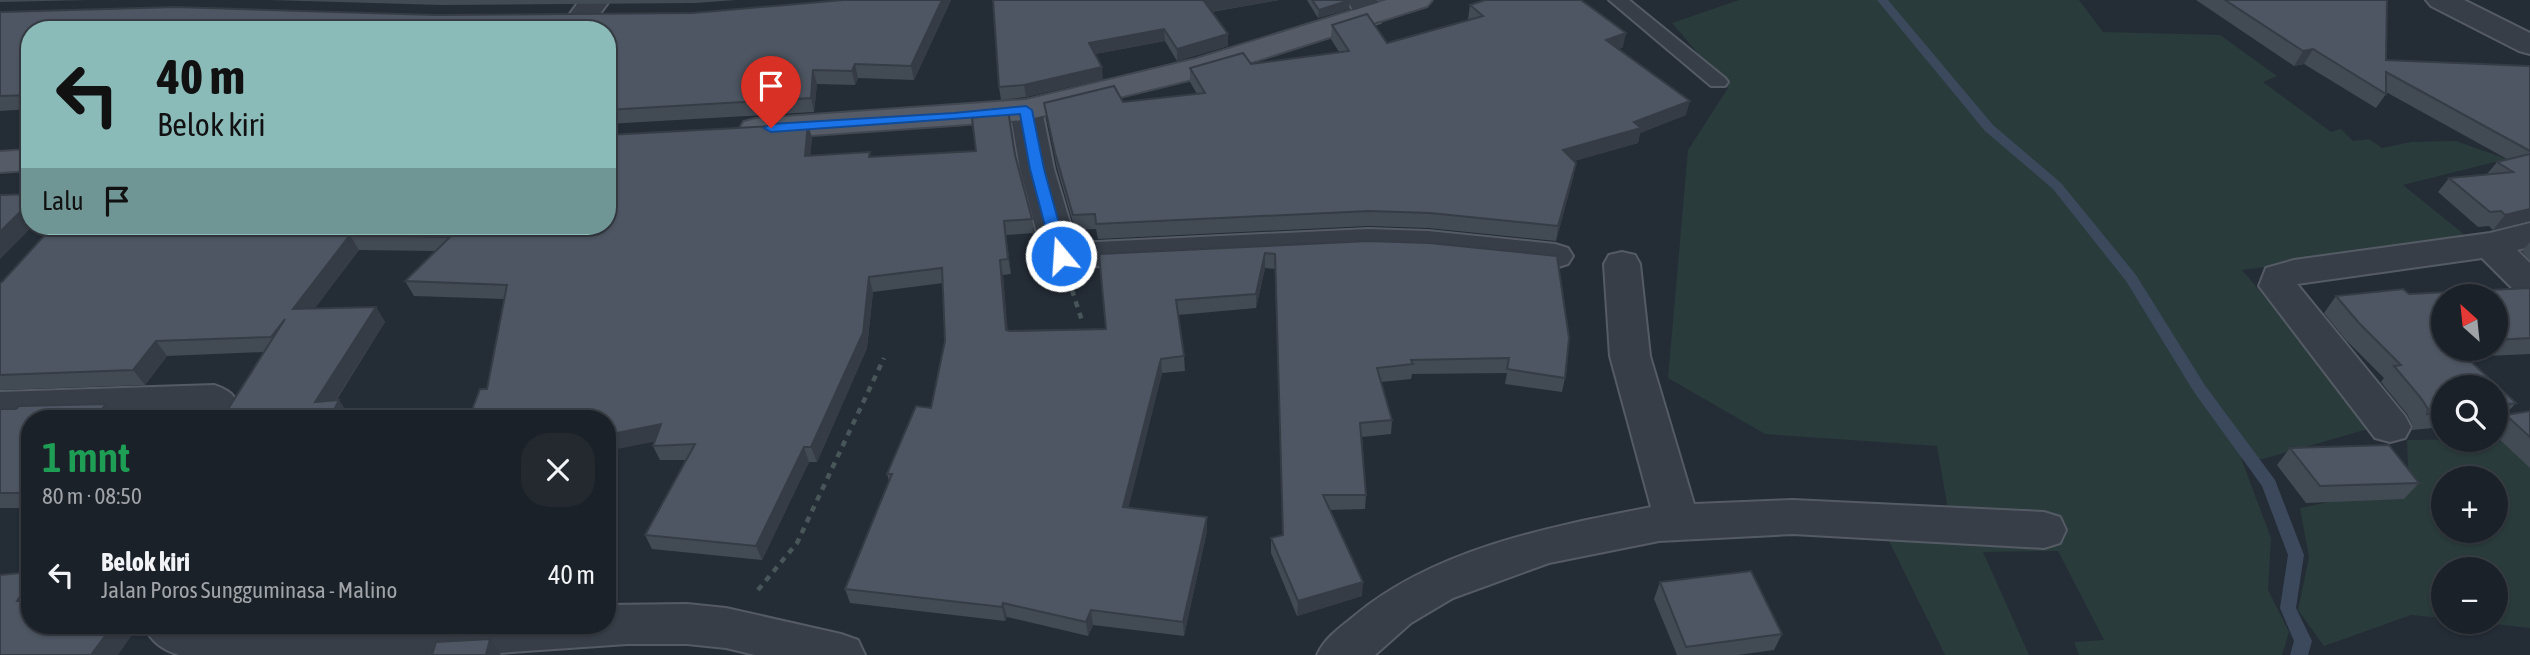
<!DOCTYPE html>
<html lang="id">
<head>
<meta charset="utf-8">
<style>
	:root { --surface:#1b2128; --page:#242930; --text:#f1f3f6; --muted:#a0a3a8; --line:#393e45 }
	body { margin:0; font-family:"Asap Condensed",sans-serif; background:var(--page); color:var(--text); height:100vh; display:flex; flex-direction:column; font-size:26px; white-space:nowrap }
	* { box-sizing:border-box; margin:0 }
	p { font-size:23px; color:var(--muted) }
	.icon { flex:none; width:38px; height:38px; fill:none; stroke:currentColor; stroke-width:2; stroke-linecap:round; stroke-linejoin:round }
	.map { position:relative; flex:1; overflow:hidden }
	.side { position:absolute; left:21px; top:410px; width:595px; height:224px; display:flex; flex-direction:column; background:var(--surface); border-radius:28px; box-shadow:0 2px 5px #0004,0 0 0 2px var(--line) }
	.side>* { flex:none }
	.hud { position:absolute; left:21px; top:21px; width:595px; height:214px; border-radius:28px; box-shadow:0 2px 5px #0004,0 0 0 2px var(--line); background:#8bbbb9; color:#111; overflow:hidden }
	.needle { width:46px; rotate:333deg }
	.tools { position:absolute; left:2431px; top:284px; display:grid; gap:14px }
	.tools a { display:grid; place-items:center; width:77px; height:77px; border-radius:50%; background:var(--surface); box-shadow:0 2px 5px #0004,0 0 0 2px var(--line); font-size:35px }
	.pin { position:absolute; display:grid; place-items:center; width:60px; height:60px; color:#fff; margin:-72px -30px; border-radius:50% 50% 50% 0; rotate:-45deg; box-shadow:0 0 7px #0007 }
	.pin .icon { rotate:45deg }
	.me { position:absolute; width:77px; margin:-38px; rotate:342deg; stroke-linejoin:round; filter:drop-shadow(0 0 5px #0008) }
	.turn { display:flex; align-items:center; gap:24px; height:147px; padding:0 21px; font-size:32px }
	.turn .icon { width:91px; height:91px; stroke-width:2.5 }
	.turn b { display:block; font-size:49px; line-height:60px }
	.then { display:flex; align-items:center; height:66px; padding:0 21px; background:#0003; gap:14px; font-size:26px }
	.round { display:grid; place-items:center; flex:none; width:74px; height:74px; border-radius:28px; background:var(--page) }
	.headline { display:flex; align-items:center; justify-content:space-between; height:119px; padding:0 21px }
	h1 { font-size:42px; font-weight:600; line-height:52px; color:#1e9e55 }
	ul { padding:0; list-style:none }
	li { display:flex; align-items:center; gap:21px; height:91px; padding:0 21px }
	li div { flex:1 }
	li b { display:block; font-size:26px }
	li em { font-style:normal }
	.map>svg:first-child { display:block }
	.green { fill:#2a3b3b; fill-rule:evenodd }
	.lines { fill:none; stroke-linecap:round; stroke-linejoin:round }
	.stream { fill:#3c495d; fill-rule:evenodd }
	.lane-casing { stroke:#555b65; stroke-width:4 }
	.street-casing { stroke:#555b65; stroke-width:4 }
	.primary-casing { stroke:#414750; stroke-width:4 }
	.path { stroke:#485659; stroke-width:4.5; stroke-dasharray:6 6; stroke-linecap:butt }
	.lane { fill:#373e47; fill-rule:evenodd }
	.street { fill:#373e47; fill-rule:evenodd }
	.primary { fill:#555c67; fill-rule:evenodd }
	.wall { fill:#424a54; fill-rule:evenodd }
	.shaded-wall { fill:#363c45 }
	.building { fill:#4d5662; stroke:#363c45; stroke-width:2 }
	.route { fill:#1a73e8; stroke:#114b97; stroke-width:2 }
</style>
</head>
<body>
<div class="map">
<svg width="2530" height="655" viewBox="0 0 2530 655">
	<rect width="100%" height="100%" fill="#242c36"/>
	<g class="green">
		<polygon points="1739,0 2079,0 2103,32 2220,35 2277,76 2263,82 2331,132 2341,129 2353,141 2369,139 2382,148 2411,142 2456,141 2507,159 2403,185 2471,240 2242,270 2375,427 2263,459 2241,458 2271,538 2268,590 2289,632 2282,655 2079,655 2074,642 2104,640 2058,551 1983,552 2029,655 1945,655 1888,539 1954,545 1937,446 1765,434 1668,378 1688,150 1728,88 1672,23"/>
		<path d="M2496,434l34,30v164l-61,-7h27v-52h-53v49l-32,-3 -87,31 -26,-36 11,-53 -9,-49 109,-23 -2,-45 89,-1zM2443,478h53v52h-53z"/>
	</g>
	<g class="lines">
		<polygon class="stream" points="1877,0 1888,0 1993,125 2061,183 2136,275 2204,384 2275,480 2304,555 2296,608 2312,641 2308,655 2290,655 2294,641 2280,608 2288,555 2262,486 2194,392 2126,281 2053,189 1985,131"/>
		<g class="lane-casing">
			<polygon id="lane" points="1609,0 1629,0 1725,78 1728,82 1725,86 1711,86"/>
		</g>
		<g class="street-casing">
			<g id="street">
				<polygon points="580,0 610,0 588,30 558,30"/>
				<polygon points="1347,0 1377,0 1385,16 1380,22 1370,25 1360,22"/>
				<polygon points="2426,0 2464,0 2530,33 2530,54 2519,51 2431,6"/>
				<polygon points="1026,100 1037,103 1042,110 1054,169 1076,243 1368,229 1428,231 1555,244 1568,248 1573,256 1568,264 1555,268 1428,255 1368,253 1061,268 1048,264 1043,256 1020,169 1010,110 1015,103"/>
				<polygon points="2530,223 2530,247 2517,250 2530,263 2530,297 2517,293 2482,258 2297,284 2405,416 2411,427 2405,438 2390,442 2375,438 2259,286 2266,268 2294,260 2490,233"/>
				<path d="M1622,252l13,3 5,9 10,92 44,148 99,-4 251,12 16,5 6,13 -6,13 -16,5 -251,-14 -134,7 -110,22 -96,35 -42,25 -36,32h-58c8,-17 21,-26 36,-38 81,-68 196,-90 298,-110l-41,-151 -6,-92 5,-9z"/>
				<path d="M214,385c18,6 27,14 23,33h-40v-3l-167,3v3l-30,1v-30z"/>
				<path d="M687,604l39,4 115,26 17,6 7,15h-110l-29,-7 -39,-4h-60l-157,11h-291c-18,-6 -27,-13 -36,-30h464v-20z"/>
			</g>
		</g>
		<g class="primary-casing">
			<g id="primary">
				<polygon points="1387,0 1432,0 1427,6 1217,73 1026,120 756,139 744,136 740,129 744,122 756,119 1026,100 1196,59"/>
				<polygon points="30,150 30,170 0,172 0,152"/>
			</g>
		</g>
		<g class="path">
			<polyline points="1072,290 1083,324"/>
			<polyline points="758,590 797,543 884,358"/>
		</g>
		<use href="#lane" class="lane"/>
		<use href="#street" class="street"/>
		<use href="#primary" class="primary"/>
	</g>
	<g class="wall">
		<polygon points="0,0 88,0 0,2"/>
		<polygon points="269,0 736,0 696,3 442,5"/>
		<polygon points="951,0 914,80 858,78 855,85 817,84 814,112 607,124 607,30 30,30 30,109 0,111 0,12 435,15 692,13"/>
		<polygon points="993,0 1279,0 1212,12 1228,34 1228,46 1177,61 1165,41 1095,54 1103,79 1026,97 1001,100 999,87"/>
		<polygon points="1307,0 1349,0 1349,9 1318,18"/>
		<polygon points="2196,0 2387,0 2386,60 2530,66 2530,221 2493,230 2489,226 2478,227 2438,192 2449,178 2487,174 2497,162 2507,159 2386,92 2386,94 2376,108 2304,64 2294,66"/>
		<polygon points="1470,5 1623,47 1619,49 1686,115 1640,133 1638,143 1574,161 1576,163 1573,178 1556,241 1428,228 1368,226 1098,239 1096,229 1075,230 1057,168 1044,103 1123,102 1197,94 1190,82 1190,68 1251,64 1339,52 1331,39 1332,25 1387,43 1469,20 1468,19"/>
		<polygon points="812,138 810,156 871,157 1015,155 1032,219 1034,233 1006,235 1011,274 1003,275 1007,330 1010,331 1106,329 1099,254 1369,241 1565,378 1562,392 1505,384 1507,373 1412,374 1411,379 1381,382 1392,420 1391,434 1362,437 1366,495 1365,509 1329,510 1362,596 1297,616 1271,553 1271,538 1283,535 1275,269 1265,268 1256,308 1178,315 1184,356 1185,371 1162,373 1128,508 1207,531 1184,636 1093,625 1088,636 1007,617 1005,621 850,603 845,589 889,481 887,474 931,408 945,341 943,283 873,292 867,348 817,462 809,462 762,560 652,549 645,535 686,460 660,460 653,446 655,441 487,389 504,299 414,296 405,281 435,251 359,250 314,309 376,307 385,322 336,401 349,415 347,418 212,418 228,409 264,352 167,356 145,385 0,390 0,283 2,282 53,226 607,226"/>
		<polygon points="30,194 30,226 0,259"/>
		<polygon points="2530,242 2530,261 2522,251"/>
		<path d="M2530,289v65l-65,3 51,46 -16,17 -4,1v-34h-53v40l-31,3 1,-4 -6,-12 -26,-32 3,-4 -38,-38 -22,-27 12,-17zM2496,296v52h-53z"/>
		<polygon points="106,404 118,418 30,418 30,508 0,508 0,409"/>
		<polygon points="2530,411 2530,468 2496,436 2496,426 2506,415"/>
		<polygon points="2290,448 2419,483 2404,499 2306,503 2277,465"/>
		<polygon points="1660,582 1782,634 1774,650 1738,655 1677,655 1654,599"/>
	</g>
	<g class="shaded-wall">
		<polygon points="942,0 951,0 914,80 911,66"/>
		<polygon points="1211,0 1279,0 1204,13 1204,1"/>
		<polygon points="1350,0 1349,9 1318,18 1319,10"/>
		<polygon points="1164,29 1165,41 1090,55 1089,43"/>
		<polygon points="1626,33 1623,47 1603,54 1606,40"/>
		<polygon points="1228,34 1228,46 1177,61 1177,49"/>
		<polygon points="2313,49 2304,64 2294,66 2303,51"/>
		<polygon points="855,64 858,78 855,85 852,71"/>
		<polygon points="1102,67 1103,79 1026,97 1024,85"/>
		<polygon points="813,70 817,84 814,112 811,98"/>
		<polygon points="1690,101 1686,115 1640,133 1638,143 1560,165 1563,150"/>
		<polygon points="808,124 812,138 809,171 805,156"/>
		<polygon points="1576,163 1573,178 1556,241 1558,226"/>
		<polygon points="2530,209 2530,221 2493,230 2505,215"/>
		<polygon points="22,210 30,219 30,226 33,226 0,259 0,232"/>
		<polygon points="1004,221 1006,235 1011,274 1008,259"/>
		<polygon points="350,235 359,250 303,324 293,309"/>
		<polygon points="1265,253 1265,268 1256,308 1256,294"/>
		<polygon points="1000,260 1003,275 1009,344 1006,330"/>
		<polygon points="869,277 873,292 867,348 817,462 811,447"/>
		<polygon points="376,307 385,322 325,417 315,402"/>
		<polygon points="156,341 167,356 145,385 133,370"/>
		<polygon points="1161,359 1162,373 1125,522 1123,507"/>
		<polygon points="339,400 349,415 347,418 330,418"/>
		<polygon points="106,404 118,418 95,418"/>
		<polygon points="661,424 668,439 607,451 607,435"/>
		<polygon points="804,447 809,462 762,560 756,546"/>
		<polygon points="1207,517 1207,531 1184,636 1183,622"/>
		<polygon points="30,581 30,613 17,601"/>
		<polygon points="1363,582 1362,596 1297,616 1298,601"/>
		<polygon points="1003,603 1007,617 1005,621 1002,607"/>
		<polygon points="1091,610 1093,625 1088,636 1086,622"/>
		<polygon points="113,625 139,625 118,655 91,655"/>
		<polygon points="490,639 501,655 486,655"/>
	</g>
	<g class="building">
		<polygon points="843,0 942,0 911,66 855,64 852,71 813,70 811,98 607,110 607,30 30,30 30,95 0,96 0,12 175,7 435,15 692,13"/>
		<polygon points="993,0 1211,0 1204,1 1228,34 1177,49 1164,29 1089,43 1102,67 1024,85 999,87"/>
		<polygon points="1312,0 1350,0 1319,10"/>
		<polygon points="1485,0 1581,0 1626,33 1606,40 1690,101 1634,122 1641,128 1563,150 1576,163 1558,226 1430,213 1369,211 1096,224 1095,214 1073,215 1055,153 1044,103 1114,86 1123,102 1205,93 1190,68 1243,53 1251,64 1349,51 1332,25 1367,14 1387,43 1483,16 1470,5"/>
		<polygon points="2225,0 2387,0 2386,60 2530,66 2530,151 2386,72 2386,94 2313,49 2303,51"/>
		<polygon points="1008,110 1015,155 1032,219 1004,221 1008,259 1000,260 1006,330 1010,331 1106,329 1099,254 1369,241 1429,243 1557,256 1569,338 1565,378 1507,369 1509,358 1411,360 1413,364 1377,368 1392,420 1360,423 1366,495 1323,495 1363,582 1298,601 1271,538 1283,535 1275,254 1265,253 1256,294 1176,300 1184,356 1161,359 1123,507 1207,517 1183,622 1091,610 1086,622 1003,603 1002,607 845,589 892,474 887,474 916,406 931,408 945,341 942,268 869,277 863,333 811,447 804,447 756,546 645,535 695,444 653,446 661,424 607,435 607,418 469,418 480,389 487,389 507,285 405,281 450,237 350,235 293,309 376,307 315,402 339,400 330,418 212,418 217,410 228,409 285,319 271,337 156,341 133,370 0,375 0,283 2,282 53,226 607,226 607,135 808,124 805,156 870,152 869,157 976,151 972,118 1001,114 1001,111"/>
		<polygon points="2530,154 2530,209 2505,215 2501,211 2490,212 2449,178 2513,172 2497,162"/>
		<polygon points="30,194 30,210 22,210 0,232 0,195"/>
		<polygon points="2529,288 2530,289 2530,338 2496,340 2496,296 2443,296 2443,348 2456,348 2516,403 2496,406 2496,387 2443,387 2443,412 2427,414 2428,409 2421,398 2394,366 2401,365 2359,323 2336,296 2403,289 2409,294"/>
		<polygon points="106,404 95,418 30,418 30,493 0,493 0,409 16,409 19,406"/>
		<polygon points="2530,411 2530,437 2506,415"/>
		<polygon points="2389,445 2419,483 2320,486 2290,448"/>
		<polygon points="1751,571 1782,634 1686,647 1660,582"/>
		<polygon points="30,572 30,581 17,601 30,601 30,625 113,625 91,655 0,655 0,575"/>
		<polygon points="490,639 486,655 432,655 436,642"/>
	</g>
	<polygon class="route" points="1026,106 1032,110 1044,169 1068,256 1061,260 1053,256 1030,169 1020,114 771,132 764,128 771,124 954,113"/>
</svg>
<div class="tools">
<a><svg class="needle" viewBox="-14 -14 28 28"><path d="M0-13l5 13h-10z" fill="#e53935"/><path d="M0 13l5-13h-10z" fill="#a0a3a8"/></svg></a>
<a><svg class="icon" aria-label="search" viewBox="0 0 24 24"><circle cx="10" cy="10" r="6"/><path d="M15 15l6 6"/></svg></a>
<a>+</a>
<a>−</a>
</div>
<div class="pin" style="left:771px;top:128px;background:#d93025"><svg class="icon" aria-label="arrive" viewBox="0 0 24 24"><path d="M6 21V4h12l-3 4 3 4H6"/></svg></div>
<svg class="me" style="left:1061px;top:256px" viewBox="-20 -20 40 40"><circle r="17" fill="#1a73e8" stroke="#fff" stroke-width="3"/><path d="M0-11L8 9 0 5-8 9z" fill="#fff"/></svg>
<div class="hud">
<div class="turn"><svg class="icon" aria-label="left" viewBox="0 0 24 24"><path d="M17 20v-9H6M10 6l-5 5 5 5"/></svg><div><b>40 m</b>Belok kiri</div></div>
<div class="then">Lalu<svg class="icon" aria-label="arrive" viewBox="0 0 24 24"><path d="M6 21V4h12l-3 4 3 4H6"/></svg></div>
</div>
<section class="side">
<div class="headline"><div><h1>1 mnt</h1><p>80 m · 08:50</p></div><a class="round"><svg class="icon" aria-label="close" viewBox="0 0 24 24"><path d="M6 6l12 12M18 6L6 18"/></svg></a></div>
<ul>
<li><svg class="icon" aria-label="left" viewBox="0 0 24 24"><path d="M17 20v-9H6M10 6l-5 5 5 5"/></svg><div><b>Belok kiri</b><p>Jalan Poros Sungguminasa - Malino</p></div><em>40 m</em></li>
</ul>
</section>
</div>
</body>
</html>
